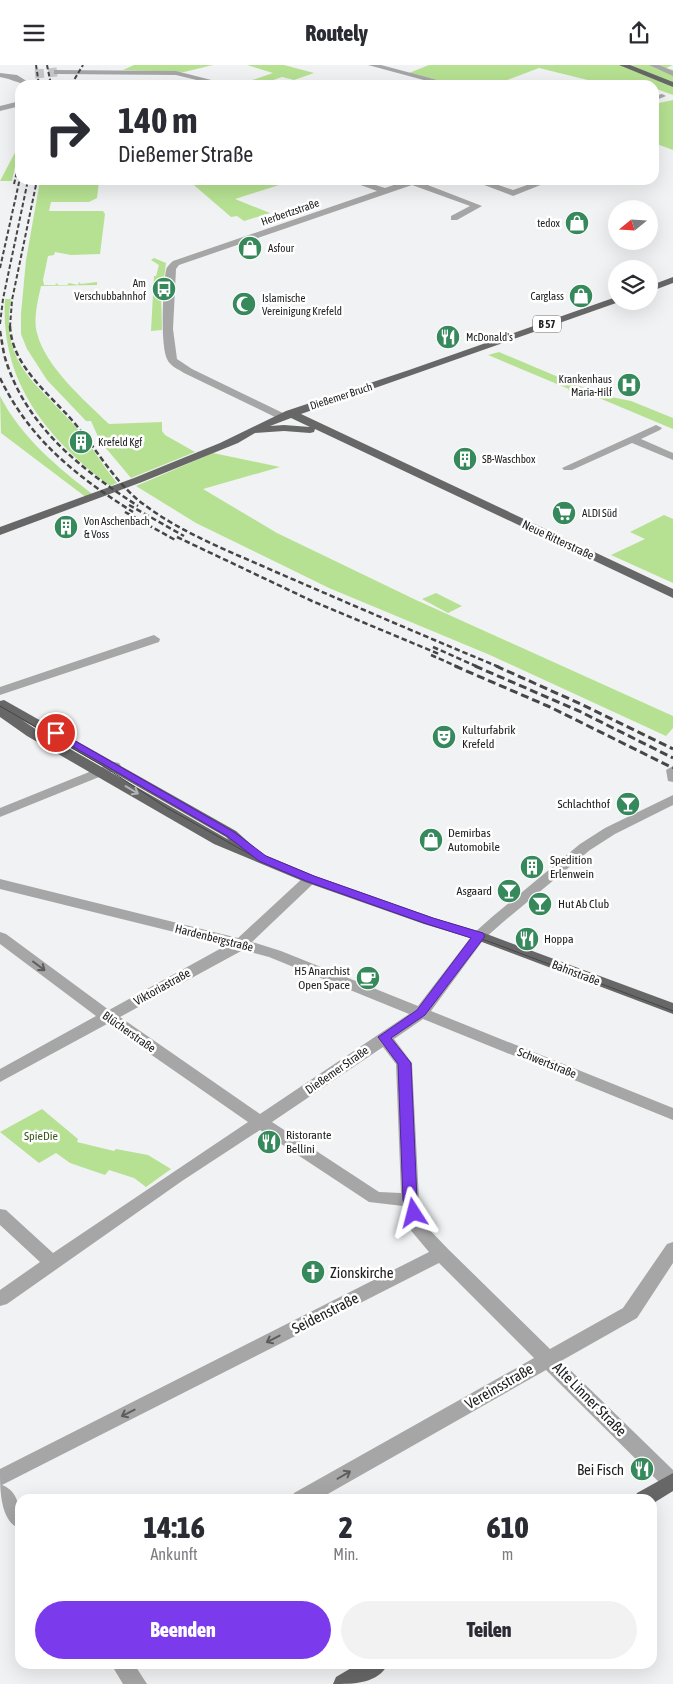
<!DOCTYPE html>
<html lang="de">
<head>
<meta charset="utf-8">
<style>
	:root { --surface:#fff; --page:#f2f2f3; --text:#2b2b33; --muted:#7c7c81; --accent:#7c3aed }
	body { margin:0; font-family:"Asap Condensed",sans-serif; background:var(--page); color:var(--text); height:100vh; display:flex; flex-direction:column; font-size:19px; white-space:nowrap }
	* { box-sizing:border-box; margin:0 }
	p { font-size:16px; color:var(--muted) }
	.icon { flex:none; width:28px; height:28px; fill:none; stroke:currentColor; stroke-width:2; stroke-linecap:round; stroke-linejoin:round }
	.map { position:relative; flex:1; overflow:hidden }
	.details { position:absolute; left:15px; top:1429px; width:642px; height:175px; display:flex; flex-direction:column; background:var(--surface); border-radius:15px; box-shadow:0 5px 20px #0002 }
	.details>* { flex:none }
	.top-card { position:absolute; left:15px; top:15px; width:644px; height:105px; border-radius:15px; box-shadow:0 5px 20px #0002; background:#fff; color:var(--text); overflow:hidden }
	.needle { width:32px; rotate:252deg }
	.buttons { position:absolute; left:608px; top:135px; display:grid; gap:10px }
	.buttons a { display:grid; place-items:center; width:50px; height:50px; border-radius:50%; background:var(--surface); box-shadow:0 5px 20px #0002; font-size:25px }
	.pin { position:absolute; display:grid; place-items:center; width:42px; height:42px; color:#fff; margin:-21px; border:2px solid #fff; border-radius:50%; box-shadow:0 1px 5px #0007 }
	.me { position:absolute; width:55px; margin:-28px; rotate:351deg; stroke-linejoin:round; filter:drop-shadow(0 0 4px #0008) }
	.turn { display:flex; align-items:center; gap:18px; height:105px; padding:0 20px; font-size:22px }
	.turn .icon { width:65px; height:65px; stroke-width:2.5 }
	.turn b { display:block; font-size:35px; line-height:42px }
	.eta { display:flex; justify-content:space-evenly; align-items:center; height:85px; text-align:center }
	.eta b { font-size:30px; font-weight:800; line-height:35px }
	.action { display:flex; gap:10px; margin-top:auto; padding:10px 20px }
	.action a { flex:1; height:58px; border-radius:30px; background:var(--accent); color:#fff; font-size:20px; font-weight:800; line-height:58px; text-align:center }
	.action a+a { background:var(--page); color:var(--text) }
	header { display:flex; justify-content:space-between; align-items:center; height:65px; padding:0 20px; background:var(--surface); font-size:22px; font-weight:800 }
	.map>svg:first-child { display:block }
	.green { fill:#b6e192 }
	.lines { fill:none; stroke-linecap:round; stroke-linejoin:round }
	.minor-tunnel { stroke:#c7c8c9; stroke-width:9; stroke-dasharray:9 4.5; stroke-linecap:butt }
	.minor { fill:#a6a6a6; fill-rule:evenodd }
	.major { fill:#686767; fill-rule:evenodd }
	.tram { stroke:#464647; stroke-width:1 }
	.rail-far2 { stroke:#464647; stroke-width:2; stroke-dasharray:4.5 2.5; stroke-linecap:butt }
	.rail-far1 { stroke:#464647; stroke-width:2.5; stroke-dasharray:5.5 3; stroke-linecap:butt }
	.rail { stroke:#464647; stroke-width:3; stroke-dasharray:8 4; stroke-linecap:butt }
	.oneway { stroke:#b4b3b3 }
	.oneway2 { stroke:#5d5d5d }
	.route { fill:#7c3aed; stroke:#51269a }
	.labels { text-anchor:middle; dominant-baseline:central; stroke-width:5; stroke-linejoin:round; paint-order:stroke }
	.far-street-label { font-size:11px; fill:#212122; stroke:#fff }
	.far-poi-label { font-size:11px; fill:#212122; stroke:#fff; text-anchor:start }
	.shield { fill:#fff; stroke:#646464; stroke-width:1 }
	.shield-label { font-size:11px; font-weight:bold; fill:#212122 }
	.street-label { font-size:12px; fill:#212122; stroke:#fff }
	.poi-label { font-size:12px; fill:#212122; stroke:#fff; text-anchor:start }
	.park-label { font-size:12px; fill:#39571b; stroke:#fff }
	.near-poi-label { font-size:15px; fill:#212122; stroke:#fff; text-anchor:start }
	.near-street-label { font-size:15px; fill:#212122; stroke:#fff }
</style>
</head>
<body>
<header><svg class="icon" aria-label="menu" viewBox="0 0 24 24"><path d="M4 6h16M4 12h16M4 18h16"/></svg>Routely<svg class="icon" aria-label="share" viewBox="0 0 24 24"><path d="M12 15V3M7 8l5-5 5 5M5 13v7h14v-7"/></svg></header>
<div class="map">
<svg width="673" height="1619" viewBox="0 0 673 1619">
	<rect width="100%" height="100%" fill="#f1f2f3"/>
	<g class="green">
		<polygon points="134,0 213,0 184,7 123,5"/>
		<polygon points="247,0 284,0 314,8 294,15 282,12 259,20 238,20 273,8"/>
		<path d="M429,0h244l-7,3 7,2v25l-19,-7v-3c-18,0 -34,-7 -50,-1l-65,-16 -45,17h-37l-48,-12z"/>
		<polygon points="673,35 673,85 654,78 654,39"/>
		<polygon points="20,78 12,116 0,116"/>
		<path d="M39,115h16v2h44l-2,16 -8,4h-38l-2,9h54l2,3 -5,40 -29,1 -16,-3 -1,3 -6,1 -5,24 1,5h11l2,-2 1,2h9l2,-2 9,2 1,-3 2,2 16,-2v3l-56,1c-3,14 -8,33 -4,47 8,33 47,67 72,91l53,-2v9l3,4 30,17 -64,26 -31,-37 -9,-20h-5l-39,-41 -20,-31 -6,-15v-20l5,-54 14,-79z"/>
		<polygon points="188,115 276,115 285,118 235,134 270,148 244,156 237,151 231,152"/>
		<polygon points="154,193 166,198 163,222 161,223 162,265 151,266 154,211 156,211 159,200 151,195"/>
		<path d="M5,234h6c-11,65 25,83 63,126 16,18 28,40 43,58l-7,3c-62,-47 -110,-103 -105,-187z"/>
		<polygon points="499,287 601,330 631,336 673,353 673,364 580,325 573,327 568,325 569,324 488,290"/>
		<path d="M0,331c21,41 58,72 95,100l-8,2 -86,-65z"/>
		<polygon points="213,388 280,402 203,424 277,468 416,535 673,651 673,663 666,671 490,590 329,523 196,458 136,421"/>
		<polygon points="664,450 673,454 673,518 611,490 645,474 630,467"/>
		<polygon points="436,528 462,541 448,548 422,534"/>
		<polygon points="42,1044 78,1074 77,1077 114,1086 116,1084 148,1090 171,1104 146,1122 134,1113 109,1105 105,1110 70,1098 56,1088 39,1098 0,1067"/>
	</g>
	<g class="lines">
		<polyline class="minor-tunnel" points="35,9 57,7"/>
		<g class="minor">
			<polygon points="368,0 381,0 456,20 442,20"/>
			<polygon points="649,0 659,0 673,6 673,11"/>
			<polygon points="54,5 176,6 231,20 217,20 176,10 57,9 54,9"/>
			<path d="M0,8l17,2 16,10c-12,0 -21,-6 -33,-8z"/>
			<polygon points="662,29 666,31 654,36 654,31"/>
			<polygon points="20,36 20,41 0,46 0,41"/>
			<path d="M347,115h13l25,8 23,-8h13l-1,2 62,24 -25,14h-6v-4l19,-10 -58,-21 -233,80 -3,4 -3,60 4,30 15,10 93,45 1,2 -1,2h-8l-93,-45c-6,-4 -14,-7 -17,-14 -7,-15 -4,-72 -1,-89 1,-4 4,-6 7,-9l204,-70z"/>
			<polygon points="471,115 484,115 513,125 541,115 553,115 513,131"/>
			<polygon points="656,360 662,363 660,365 641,374 673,388 673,395 632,378 572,405 564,405 562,403"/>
			<polygon points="154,570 160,574 159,577 0,630 0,622"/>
			<polygon points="114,697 119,698 121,701 119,704 0,752 0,743"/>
			<polygon points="673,701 673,717 668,716 666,705"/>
			<path d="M673,730v10l-58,29 -25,16 -88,73 -18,16 -53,72 242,97v12l-250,-101 -29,20 18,24 7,137 6,25 23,24 102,100 73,-41 44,-64 6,-2v21l-36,55 -76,43 112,109v21l-7,-2 -120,-119 -227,129h-28l3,-6 240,-135 -95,-95 -437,222c19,7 18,29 18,44 -20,-8 -20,-39 -20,-60l429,-217 -21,-25 -5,-21 -34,-4 -109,-72 -78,51 -175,123 -7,2v-16l40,-28 -40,-37v-16l6,1 47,43 195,-131 -141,-98 -107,58v-13l96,-53 -96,-72v-12l6,2 103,76 118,-65 -227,-56v-10l238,59 67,-62h10l3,3 -3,3 -63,60 29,9 137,55 56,-73 18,-16 88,-73 25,-16zM243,885l26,7 140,57 -149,100 -140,-97zM383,982l13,17 5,129 -22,-1 -107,-70z"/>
			<polygon points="111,1599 134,1599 147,1619 123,1619"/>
		</g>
		<g class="major">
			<polygon points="619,0 630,0 673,17 673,22"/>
			<polygon points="673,212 673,218 649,227 649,221"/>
			<path d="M616,232v4l3,1 -318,112 372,175v9l-358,-169 -1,3 -4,1 -26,-2 -29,2 -17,10 -96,39 -142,53v-8l134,-49 86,-35 66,-32 123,-41zM291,353l19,9 -26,-2 -14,1z"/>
			<path d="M4,635l232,131 18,16 -1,3 62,26 119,42 50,15 189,70v11l-199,-75 -50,-15 -119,-42 -91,-38 -187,-108 -27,-19v-16zM22,655l204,117 3,3 -192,-110z"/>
			<polygon points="673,1408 673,1426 652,1439 652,1434 634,1434 637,1428"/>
			<path d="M358,1599h30c-10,20 -35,20 -55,20l3,-7z"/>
		</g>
		<polyline class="tram" points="0,641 103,701 167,743 260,795 334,824 493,878 673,946"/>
		<g class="rail-far2">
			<polyline points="36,0 39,20"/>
			<polyline points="47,0 51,20"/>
			<polyline points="71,20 83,0"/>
			<polyline points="14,119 20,94"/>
			<polyline points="0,203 20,113"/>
			<polyline points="0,259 3,234 28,115"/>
			<polyline points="10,262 12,235 37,115"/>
		</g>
		<g class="rail-far1">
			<path d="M10,261c2,39 36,65 61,93 23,26 40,58 67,81 40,32 91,51 138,72 74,32 148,64 223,95"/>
			<path d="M0,266c2,10 3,21 6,30 21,66 76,109 132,145"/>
			<path d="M0,313c30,62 76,98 133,134"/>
			<polyline points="129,440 184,471"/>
			<polyline points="125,447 177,476"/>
			<polyline points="177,472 312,536 439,589"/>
			<polyline points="433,582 478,602"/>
			<polyline points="431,590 458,602"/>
		</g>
		<g class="rail">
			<polyline points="455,601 550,642 673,703"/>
			<polyline points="475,601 579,646 673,693"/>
			<polyline points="496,601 583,640 673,684"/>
		</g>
	</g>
	<defs><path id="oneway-shaft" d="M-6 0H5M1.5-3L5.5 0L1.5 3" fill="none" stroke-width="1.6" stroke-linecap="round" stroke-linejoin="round" transform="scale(1.25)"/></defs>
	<use class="oneway" href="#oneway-shaft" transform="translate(132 725) rotate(31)"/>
	<g class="oneway2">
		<use href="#oneway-shaft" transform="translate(39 901) rotate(37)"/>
		<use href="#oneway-shaft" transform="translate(273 1274) rotate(153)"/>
		<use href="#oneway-shaft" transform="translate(128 1348) rotate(153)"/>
		<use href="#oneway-shaft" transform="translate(344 1410) rotate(-30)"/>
	</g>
	<polygon class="route" points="56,665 234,767 266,791 314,811 433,853 483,868 485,871 483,874 425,950 391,973 411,998 417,1135 421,1148 419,1152 409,1152 403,1135 398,999 378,972 417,945 471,873 424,858 306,816 259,796 227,771 53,670 51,668"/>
	<defs>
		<g id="shop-disc" transform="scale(1.25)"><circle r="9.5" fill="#35895b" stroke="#fff"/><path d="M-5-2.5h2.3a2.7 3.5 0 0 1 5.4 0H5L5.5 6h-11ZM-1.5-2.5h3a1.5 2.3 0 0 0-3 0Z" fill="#fff"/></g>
		<g id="bus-disc" transform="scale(1.25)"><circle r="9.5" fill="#35895b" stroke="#fff"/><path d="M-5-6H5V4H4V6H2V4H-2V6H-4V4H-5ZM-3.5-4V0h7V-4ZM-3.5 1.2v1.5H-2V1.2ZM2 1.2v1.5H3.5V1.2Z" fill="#fff"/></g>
		<g id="mosque-disc" transform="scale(1.25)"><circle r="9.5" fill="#35895b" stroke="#fff"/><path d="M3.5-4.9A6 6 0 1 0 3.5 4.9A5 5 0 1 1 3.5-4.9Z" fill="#fff"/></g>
		<g id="restaurant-disc" transform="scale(1.25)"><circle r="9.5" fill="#35895b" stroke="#fff"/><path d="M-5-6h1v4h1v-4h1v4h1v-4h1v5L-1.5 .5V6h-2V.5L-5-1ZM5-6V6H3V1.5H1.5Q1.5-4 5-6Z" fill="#fff"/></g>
		<g id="hospital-disc" transform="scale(1.25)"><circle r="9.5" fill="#35895b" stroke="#fff"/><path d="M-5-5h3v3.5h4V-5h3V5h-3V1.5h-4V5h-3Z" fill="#fff"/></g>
		<g id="building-disc" transform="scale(1.25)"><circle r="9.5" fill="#35895b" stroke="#fff"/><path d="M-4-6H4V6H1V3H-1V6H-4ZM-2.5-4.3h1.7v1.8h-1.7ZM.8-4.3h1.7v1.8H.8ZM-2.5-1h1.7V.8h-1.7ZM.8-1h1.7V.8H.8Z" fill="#fff"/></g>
		<g id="supermarket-disc" transform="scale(1.25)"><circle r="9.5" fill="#35895b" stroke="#fff"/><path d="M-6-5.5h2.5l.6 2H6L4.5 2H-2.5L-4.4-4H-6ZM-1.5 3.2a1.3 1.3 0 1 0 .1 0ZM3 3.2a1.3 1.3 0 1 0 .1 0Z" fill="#fff"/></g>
		<g id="theatre-disc" transform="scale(1.25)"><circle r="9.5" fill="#35895b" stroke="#fff"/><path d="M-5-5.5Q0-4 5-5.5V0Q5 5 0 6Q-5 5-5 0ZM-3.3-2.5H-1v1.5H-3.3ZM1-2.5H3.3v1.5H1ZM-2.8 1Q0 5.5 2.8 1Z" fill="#fff"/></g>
		<g id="bar-disc" transform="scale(1.25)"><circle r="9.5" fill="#35895b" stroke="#fff"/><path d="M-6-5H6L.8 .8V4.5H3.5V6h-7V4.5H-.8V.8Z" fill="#fff"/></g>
		<g id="cafe-disc" transform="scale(1.25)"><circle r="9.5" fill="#35895b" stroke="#fff"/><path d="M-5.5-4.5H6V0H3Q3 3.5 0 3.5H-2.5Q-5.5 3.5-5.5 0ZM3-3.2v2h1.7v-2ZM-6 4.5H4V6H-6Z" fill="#fff"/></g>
		<g id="church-disc" transform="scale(1.25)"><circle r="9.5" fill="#35895b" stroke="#fff"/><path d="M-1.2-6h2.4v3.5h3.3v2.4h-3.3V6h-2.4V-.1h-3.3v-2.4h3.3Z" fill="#fff"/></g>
	</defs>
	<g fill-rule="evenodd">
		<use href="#shop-disc" x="577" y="158"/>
		<use href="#shop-disc" x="250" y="183"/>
		<use href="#bus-disc" x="164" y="224"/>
		<use href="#shop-disc" x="581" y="231"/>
		<use href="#mosque-disc" x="244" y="239"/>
		<use href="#restaurant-disc" x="448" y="272"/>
		<use href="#hospital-disc" x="629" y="320"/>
		<use href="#building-disc" x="81" y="377"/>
		<use href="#building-disc" x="465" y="394"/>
		<use href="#supermarket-disc" x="564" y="448"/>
		<use href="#building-disc" x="66" y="462"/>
		<use href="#theatre-disc" x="444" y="672"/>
		<use href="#bar-disc" x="628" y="739"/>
		<use href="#shop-disc" x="431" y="775"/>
		<use href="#building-disc" x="532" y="802"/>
		<use href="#bar-disc" x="509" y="826"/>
		<use href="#bar-disc" x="540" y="839"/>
		<use href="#restaurant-disc" x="527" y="874"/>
		<use href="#cafe-disc" x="368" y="913"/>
		<use href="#restaurant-disc" x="269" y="1077"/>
		<use href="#church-disc" x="313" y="1207"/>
		<use href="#restaurant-disc" x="642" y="1404"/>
	</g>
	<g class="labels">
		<g class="far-street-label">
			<text transform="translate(290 147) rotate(-19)">Herbertzstraße</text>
			<text transform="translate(341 331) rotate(-18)">Dießemer Bruch</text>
		</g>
		<g class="far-poi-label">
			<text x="560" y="158" text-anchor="end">tedox</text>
			<text x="268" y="183">Asfour</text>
			<text x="146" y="218" text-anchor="end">Am<tspan x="146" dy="13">Verschubbahnhof</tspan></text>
			<text x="564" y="231" text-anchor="end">Carglass</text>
			<text x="262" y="233">Islamische<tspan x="262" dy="13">Vereinigung Krefeld</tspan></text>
			<text x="466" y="272">McDonald's</text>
			<text x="612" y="314" text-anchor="end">Krankenhaus<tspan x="612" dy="13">Maria-Hilf</tspan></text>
			<text x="98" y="377">Krefeld Kgf</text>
			<text x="482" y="394">SB-Waschbox</text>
			<text x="582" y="448">ALDI Süd</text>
			<text x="84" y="456">Von Aschenbach<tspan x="84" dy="13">&amp; Voss</tspan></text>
		</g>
		<rect class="shield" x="533" y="250.5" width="28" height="17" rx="4"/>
		<g class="shield-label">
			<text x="547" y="259">B 57</text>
		</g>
		<g class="street-label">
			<text transform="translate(558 475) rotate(25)">Neue Ritterstraße</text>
			<text transform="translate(214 873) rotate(14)">Hardenbergstraße</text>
			<text transform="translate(576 908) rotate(21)">Bahnstraße</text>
			<text transform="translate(162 922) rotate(-29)">Viktoriastraße</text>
			<text transform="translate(129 967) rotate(35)">Blücherstraße</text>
			<text transform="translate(547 998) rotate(22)">Schwertstraße</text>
			<text transform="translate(337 1005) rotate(-35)">Dießemer Straße</text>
		</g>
		<g class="poi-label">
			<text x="462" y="665">Kulturfabrik<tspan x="462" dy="14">Krefeld</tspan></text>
			<text x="610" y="739" text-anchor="end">Schlachthof</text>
			<text x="448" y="768">Demirbas<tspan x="448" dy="14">Automobile</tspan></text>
			<text x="550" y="795">Spedition<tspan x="550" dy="14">Erlenwein</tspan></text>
			<text x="492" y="826" text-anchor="end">Asgaard</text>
			<text x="558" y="839">Hut Ab Club</text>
			<text x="544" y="874">Hoppa</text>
			<text x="350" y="906" text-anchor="end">H5 Anarchist<tspan x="350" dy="14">Open Space</tspan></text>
			<text x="286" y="1070">Ristorante<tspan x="286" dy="14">Bellini</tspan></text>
		</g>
		<g class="park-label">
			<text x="41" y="1071">SpieDie</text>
		</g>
		<g class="near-poi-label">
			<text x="330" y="1207">Zionskirche</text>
			<text x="624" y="1404" text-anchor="end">Bei Fisch</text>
		</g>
		<g class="near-street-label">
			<text transform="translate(325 1248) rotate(-27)">Seidenstraße</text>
			<text transform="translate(499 1321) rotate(-30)">Vereinsstraße</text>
			<text transform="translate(590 1334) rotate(45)">Alte Linner Straße</text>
		</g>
	</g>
</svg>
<div class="buttons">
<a><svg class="needle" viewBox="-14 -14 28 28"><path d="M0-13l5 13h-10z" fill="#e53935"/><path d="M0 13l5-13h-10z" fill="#7c7c81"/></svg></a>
<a><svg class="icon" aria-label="layers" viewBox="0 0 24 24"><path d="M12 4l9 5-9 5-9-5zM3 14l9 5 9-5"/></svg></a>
</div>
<div class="pin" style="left:56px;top:668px;background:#d93025"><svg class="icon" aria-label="arrive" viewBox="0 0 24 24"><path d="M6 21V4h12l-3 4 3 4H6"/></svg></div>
<svg class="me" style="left:414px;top:1148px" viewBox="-20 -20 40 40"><path d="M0-17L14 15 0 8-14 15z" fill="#7c3aed" stroke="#fff" stroke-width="4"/></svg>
<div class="top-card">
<div class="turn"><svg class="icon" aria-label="right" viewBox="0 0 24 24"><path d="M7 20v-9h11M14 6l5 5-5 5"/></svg><div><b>140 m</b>Dießemer Straße</div></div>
</div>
<section class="details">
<div class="eta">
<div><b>14:16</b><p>Ankunft</p></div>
<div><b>2</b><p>Min.</p></div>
<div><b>610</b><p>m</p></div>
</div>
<div class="action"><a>Beenden</a><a>Teilen</a></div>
</section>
</div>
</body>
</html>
